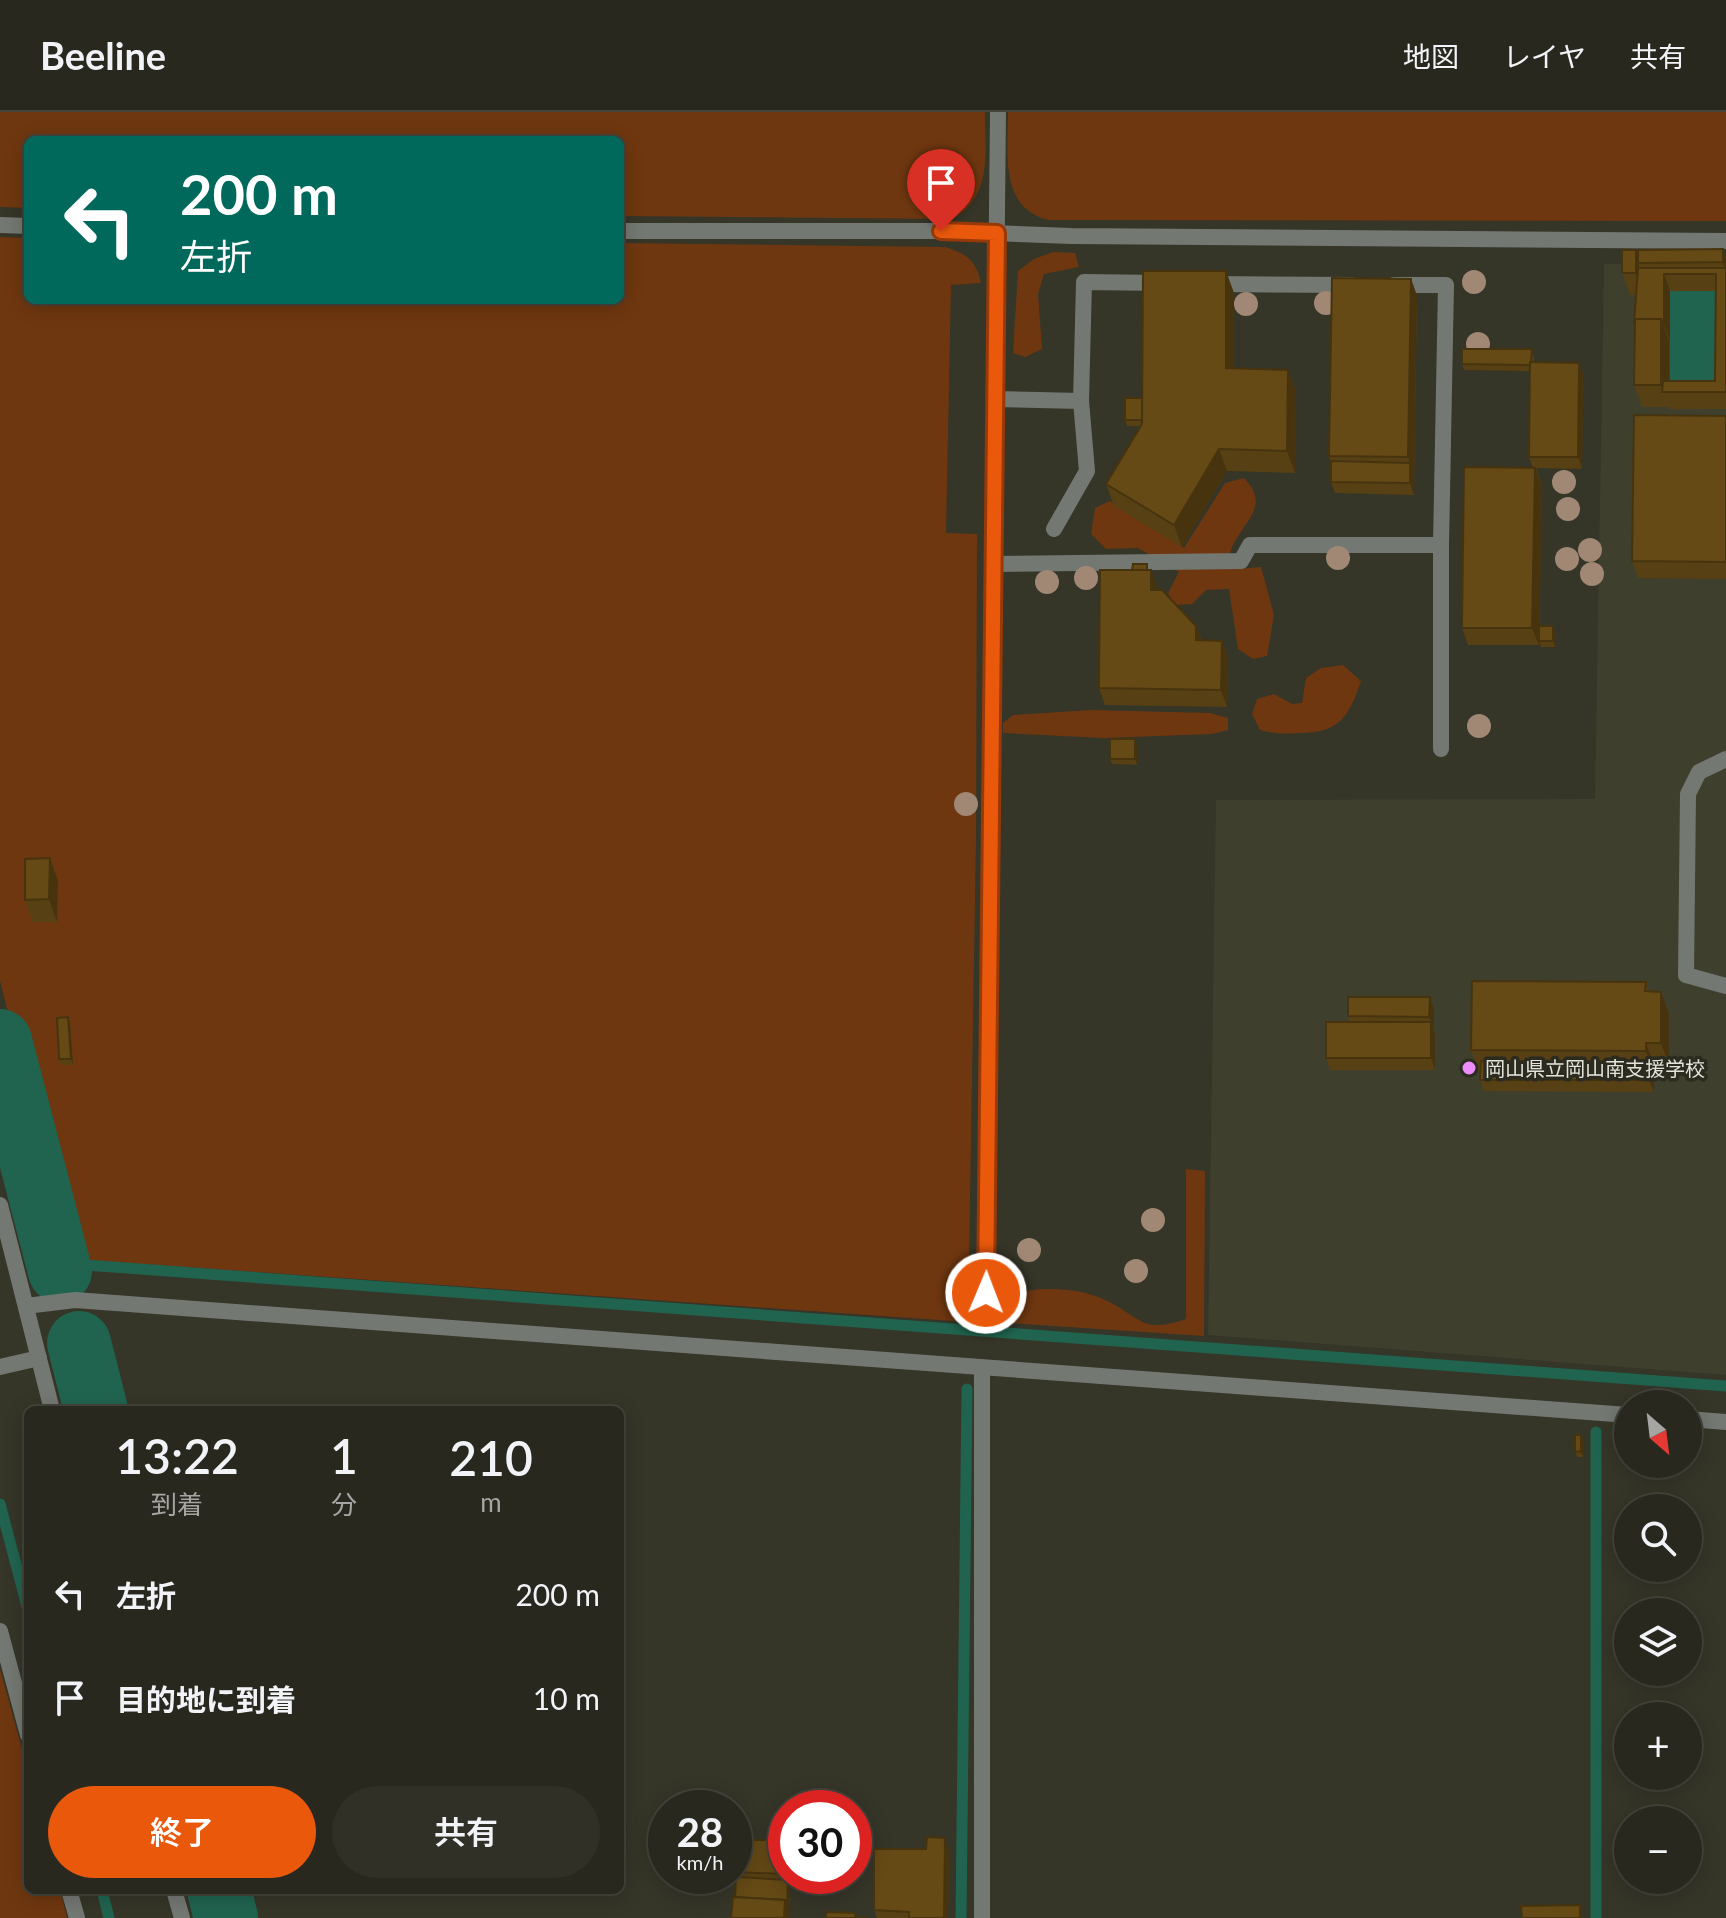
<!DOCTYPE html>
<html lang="ja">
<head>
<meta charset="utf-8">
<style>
	:root { --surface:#28281e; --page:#303027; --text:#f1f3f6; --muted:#a5a6a4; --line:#44443c; --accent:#ea580c }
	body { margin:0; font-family:Lato,"Noto Sans JP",sans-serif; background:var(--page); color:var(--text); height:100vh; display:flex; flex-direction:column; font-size:30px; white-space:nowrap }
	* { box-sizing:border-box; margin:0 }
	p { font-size:26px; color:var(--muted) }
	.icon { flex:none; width:44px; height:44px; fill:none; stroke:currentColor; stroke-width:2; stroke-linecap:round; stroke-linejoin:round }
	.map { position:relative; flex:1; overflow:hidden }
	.side { position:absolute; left:24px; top:1294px; width:600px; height:488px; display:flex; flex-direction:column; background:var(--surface); border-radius:12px; box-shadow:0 4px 20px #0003,0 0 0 2px var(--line) }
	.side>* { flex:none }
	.top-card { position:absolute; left:24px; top:24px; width:600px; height:168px; border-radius:12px; box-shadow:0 4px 20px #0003,0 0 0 2px var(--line); background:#00695c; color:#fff; overflow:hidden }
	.needle { width:52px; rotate:152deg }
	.controls { position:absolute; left:1614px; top:1278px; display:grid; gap:16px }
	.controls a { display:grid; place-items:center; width:88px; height:88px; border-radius:50%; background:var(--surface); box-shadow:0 4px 20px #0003,0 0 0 2px var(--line); font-size:40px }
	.speed { position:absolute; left:648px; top:1678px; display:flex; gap:16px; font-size:40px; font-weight:700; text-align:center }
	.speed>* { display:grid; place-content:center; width:104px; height:104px; border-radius:50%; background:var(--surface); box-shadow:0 4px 20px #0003,0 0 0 2px var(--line); line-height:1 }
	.speed small { font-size:20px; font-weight:400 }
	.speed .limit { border:12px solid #d22; background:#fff; color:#111 }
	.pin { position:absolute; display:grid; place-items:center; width:68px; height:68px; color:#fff; margin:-82px -34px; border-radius:50% 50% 50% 0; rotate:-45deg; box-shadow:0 0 8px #0007 }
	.pin .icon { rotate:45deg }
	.me { position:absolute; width:88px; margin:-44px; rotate:1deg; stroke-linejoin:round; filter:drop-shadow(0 0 6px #0008) }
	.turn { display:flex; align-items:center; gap:28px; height:168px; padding:0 24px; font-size:36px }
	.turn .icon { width:104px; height:104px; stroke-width:2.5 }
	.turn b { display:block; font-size:56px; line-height:68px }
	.eta { display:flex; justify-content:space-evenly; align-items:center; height:136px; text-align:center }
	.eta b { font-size:48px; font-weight:600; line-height:56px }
	.action { display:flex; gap:16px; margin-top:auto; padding:16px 24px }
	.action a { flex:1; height:92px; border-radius:48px; background:var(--accent); color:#fff; font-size:32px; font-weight:600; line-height:92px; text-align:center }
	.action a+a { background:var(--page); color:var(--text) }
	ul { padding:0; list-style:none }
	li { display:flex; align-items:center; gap:24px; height:104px; padding:0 24px }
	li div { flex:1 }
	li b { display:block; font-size:30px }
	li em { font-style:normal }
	header { display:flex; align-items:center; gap:48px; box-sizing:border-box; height:112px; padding:0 40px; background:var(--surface); border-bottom:2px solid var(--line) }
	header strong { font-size:38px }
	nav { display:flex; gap:44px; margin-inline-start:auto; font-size:28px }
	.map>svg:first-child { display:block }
	.built { fill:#3f3f2d }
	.green { fill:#6f3710 }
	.water { fill:#20644f }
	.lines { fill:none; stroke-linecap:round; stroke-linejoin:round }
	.stream { stroke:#20644f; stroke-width:11 }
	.river { stroke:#20644f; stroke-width:64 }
	.service { stroke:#747873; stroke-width:16 }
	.minor { stroke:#747873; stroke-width:16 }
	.tertiary { stroke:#747873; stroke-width:16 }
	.tree { fill:#a18874 }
	.wall { fill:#574013; fill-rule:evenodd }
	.shaded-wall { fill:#47340f }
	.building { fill:#654a16; stroke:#47340f; stroke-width:2 }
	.route-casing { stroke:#983908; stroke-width:20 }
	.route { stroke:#ea580c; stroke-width:14 }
	.poi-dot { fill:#ed8cfa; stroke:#2b2b1f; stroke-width:3 }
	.labels { text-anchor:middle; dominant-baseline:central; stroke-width:7; stroke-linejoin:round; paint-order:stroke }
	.poi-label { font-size:20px; fill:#e3e3db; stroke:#2b2b1f; text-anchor:start }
</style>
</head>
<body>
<header>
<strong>Beeline</strong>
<nav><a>地図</a><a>レイヤ</a><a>共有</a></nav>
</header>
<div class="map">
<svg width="1726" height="1806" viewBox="0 0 1726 1806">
	<rect width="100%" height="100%" fill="#353528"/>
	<polygon class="built" points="1604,152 1726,153 1726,1263 1208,1223 1216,688 1595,687"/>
	<g class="green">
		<path d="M0,0h985c0,39 8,86 -33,107l-332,-3v-76h-592v68l-28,-1z"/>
		<path d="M1008,0h718v109l-678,-1c-49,-12 -40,-68 -40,-108z"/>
		<path d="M0,125l28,1v62h592v-57l325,4c22,7 31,13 36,36l-30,2 -5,248 31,1 -1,305 -8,483 -897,-63 -71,-278z"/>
		<polygon points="1053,140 1075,141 1079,155 1044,162 1038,182 1042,237 1025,245 1013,241 1018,159 1034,147"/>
		<path d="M1244,366c30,31 -6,46 -14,75l8,16 23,-2 13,48 -7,41 -14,3 -15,-10 -9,-60 -23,1 -14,14 -17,1 -7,-12 11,-21 -41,-24 -32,1 -15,-15 4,-26 15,-7 74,47 41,-65z"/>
		<path d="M1343,553l18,16c-12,36 -22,52 -62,52 -14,1 -26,1 -39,-3l-8,-16 5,-15 17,-5 18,10 10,-1 4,-25 15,-10z"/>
		<polygon points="1091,598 1210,601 1228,606 1228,618 1212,622 1103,626 1003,621 1003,611 1013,603"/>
		<path d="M1186,1057l19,2 -1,165 -212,-14 -2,-15c9,-5 18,-12 28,-14 23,-7 63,-5 85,6 38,17 37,36 83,20z"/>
		<polygon points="0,1557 28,1659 28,1778 60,1778 67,1806 0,1806"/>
	</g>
	<rect class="water" x="1670" y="179" width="52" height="107"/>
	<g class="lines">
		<g class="stream">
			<polyline points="58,1151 1726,1274"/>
			<polyline points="1596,1320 1596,1806"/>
			<polyline points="0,1392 28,1498"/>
			<polyline points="102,1778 109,1806"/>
			<polyline points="961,1806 967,1277"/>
		</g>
		<g class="river">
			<polyline points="0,929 60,1159"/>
			<polyline points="79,1231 96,1298"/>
			<polyline points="219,1778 226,1806"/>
		</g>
		<g class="service">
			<polyline points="1210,172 1351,173"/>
			<polyline points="1394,173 1446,173 1441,433"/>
			<polyline points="995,287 1081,289"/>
			<polyline points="1054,417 1087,359 1081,289 1084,170 1163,171"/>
			<polyline points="992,452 1241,449 1250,433 1441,433 1441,637"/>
			<polyline points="1726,647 1699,660 1688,682 1686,863 1726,874"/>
		</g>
		<g class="minor">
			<polyline points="0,113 28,114"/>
			<polyline points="620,119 941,119 1071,124 1726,129"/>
			<polyline points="0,1093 52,1298"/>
			<polyline points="986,1181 998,0"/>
			<polyline points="0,1255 39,1246"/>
			<polyline points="0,1519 28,1623"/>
			<polyline points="69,1778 77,1806"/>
			<polyline points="174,1778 182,1806"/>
			<polyline points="982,1806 982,1256"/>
		</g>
		<g class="tertiary">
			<polyline points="26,1194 75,1188 1628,1303"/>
			<polyline points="1688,1307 1726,1310"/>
		</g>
	</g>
	<g class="tree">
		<circle cx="1474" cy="170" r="12"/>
		<circle cx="1326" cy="191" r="12"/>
		<circle cx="1246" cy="192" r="12"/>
		<circle cx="1478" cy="232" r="12"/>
		<circle cx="1564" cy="370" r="12"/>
		<circle cx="1568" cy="397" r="12"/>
		<circle cx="1590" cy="438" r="12"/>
		<circle cx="1338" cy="446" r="12"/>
		<circle cx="1567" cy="447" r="12"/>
		<circle cx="1592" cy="462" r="12"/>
		<circle cx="1086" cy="466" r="12"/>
		<circle cx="1047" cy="470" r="12"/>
		<circle cx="1479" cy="614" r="12"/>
		<circle cx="966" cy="692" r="12"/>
		<circle cx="1153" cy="1108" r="12"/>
		<circle cx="1029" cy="1138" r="12"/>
		<circle cx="1136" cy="1159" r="12"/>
	</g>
	<g class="wall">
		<path d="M1638,143l88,3v151h-57l-1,-2h-26l-8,-22 2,-90h-6l-8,-22zM1670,179h46l-1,90h-46z"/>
		<polygon points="1411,167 1417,184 1414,383 1335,381 1331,370 1331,349 1329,344"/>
		<polygon points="1234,181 1234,257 1288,258 1296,280 1295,361 1227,359 1182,435 1114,394 1106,372 1141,314 1127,314 1125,308 1142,286"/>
		<polygon points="1534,243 1534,250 1579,251 1583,263 1582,357 1536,356 1542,373 1539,533 1468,533 1462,516 1533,356 1529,345 1529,259 1464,258 1462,252"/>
		<polygon points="1726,304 1726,467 1638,466 1632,449"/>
		<polygon points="1149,458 1151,458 1157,478 1196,514 1202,529 1222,529 1228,546 1227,595 1105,593 1099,576"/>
		<polygon points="1553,514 1555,519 1555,535 1541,535 1539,529"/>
		<polygon points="1137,633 1137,653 1112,652 1110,647"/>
		<polygon points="50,746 58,769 57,810 33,810 25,788"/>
		<polygon points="1646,870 1649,879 1661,880 1669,902 1669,953 1654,953 1654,980 1484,979 1480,968 1480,960 1479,960 1471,938"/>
		<polygon points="1430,885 1434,897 1433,917 1435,922 1435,958 1330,958 1326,946 1350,910 1348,904"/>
		<polygon points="68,905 70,911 73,953 61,953 59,947"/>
		<polygon points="1581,1323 1583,1329 1583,1345 1577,1345 1575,1339"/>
		<polygon points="735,1727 786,1729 786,1764 801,1764 800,1774 790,1774 789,1806 731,1806 735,1785 736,1765 734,1761"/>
		<polygon points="949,1738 948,1806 877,1806 874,1798"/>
	</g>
	<g class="shaded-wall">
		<polygon points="1723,137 1726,146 1726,160 1723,150"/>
		<polygon points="1636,138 1641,151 1638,151 1644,167 1644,183 1636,161"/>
		<polygon points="1226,159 1234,181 1234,279 1226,256"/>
		<polygon points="1664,162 1670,179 1670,229 1664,212"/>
		<polygon points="1411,167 1417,184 1414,362 1408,345"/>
		<polygon points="1661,207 1669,229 1669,280 1663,280 1661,273"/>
		<polygon points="1579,251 1583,263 1582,357 1578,345"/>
		<polygon points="1288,258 1296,280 1295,361 1287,339"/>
		<polygon points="1219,337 1227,359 1182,435 1174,413"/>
		<polygon points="1410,351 1414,362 1414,383 1410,371"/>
		<polygon points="1535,356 1542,373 1539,533 1532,516"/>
		<polygon points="1151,458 1157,475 1157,495 1151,478"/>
		<polygon points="1196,514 1202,531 1196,528"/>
		<polygon points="1553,514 1555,519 1555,535 1553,529"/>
		<polygon points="1222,529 1228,546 1227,595 1221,578"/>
		<polygon points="1135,627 1137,633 1137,653 1135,647"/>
		<polygon points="50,746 58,769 57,810 49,787"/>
		<polygon points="1661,880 1669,902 1669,953 1661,931"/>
		<polygon points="1430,885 1434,897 1434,917 1429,905"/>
		<polygon points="68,905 70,911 73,953 71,947"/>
		<polygon points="1431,910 1435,922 1435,958 1431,946"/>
		<polygon points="1646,931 1654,953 1654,961 1646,939"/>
		<polygon points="1649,950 1654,961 1654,980 1649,968"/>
		<polygon points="1581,1323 1583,1329 1583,1345 1581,1340"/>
		<polygon points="945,1726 949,1738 948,1806 944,1806"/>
		<polygon points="796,1764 801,1764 800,1774"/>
		<polygon points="788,1768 790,1774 789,1806 784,1806"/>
	</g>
	<g class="building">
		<polygon points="1723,137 1723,150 1638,151 1638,138"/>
		<rect x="1622" y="138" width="14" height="23"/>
		<polygon points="1638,156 1726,156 1726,280 1662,280 1663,269 1715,269 1716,162 1664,162 1664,212 1661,207 1635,207 1634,212"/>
		<polygon points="1143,159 1226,159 1226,256 1288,258 1287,339 1219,337 1174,413 1106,372 1142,312"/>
		<polygon points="1332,166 1411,167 1408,345 1329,344"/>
		<polygon points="1635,207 1661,207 1661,273 1634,273"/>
		<polygon points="1462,237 1532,237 1531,250 1530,250 1530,253 1462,252"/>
		<polygon points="1530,250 1579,251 1578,345 1529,345"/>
		<rect x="1125" y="286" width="17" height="22"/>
		<polygon points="1634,303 1726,304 1726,450 1632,449"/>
		<polygon points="1331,349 1410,351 1410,371 1331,370"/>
		<polygon points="1464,355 1535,356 1532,516 1462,516"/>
		<polygon points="1133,452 1147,452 1147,458 1132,458"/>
		<polygon points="1100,458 1151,458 1151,478 1162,478 1196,514 1196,528 1222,529 1221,578 1099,576"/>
		<rect x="1539" y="514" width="14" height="15"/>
		<rect x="1110" y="627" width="25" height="20"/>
		<polygon points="50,746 49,787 25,788 25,747"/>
		<polygon points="1472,869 1646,870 1645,879 1661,880 1661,931 1646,931 1646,939 1471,938"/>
		<polygon points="1348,885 1430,885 1429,905 1348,904"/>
		<polygon points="68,905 71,947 59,947 57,906"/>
		<rect x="1326" y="910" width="105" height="36"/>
		<polygon points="1481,949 1649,950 1649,968 1480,968"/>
		<polygon points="1575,1323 1581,1323 1581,1340 1575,1339"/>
		<polygon points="927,1725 945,1726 944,1806 909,1806 909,1800 874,1798 874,1737 926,1737"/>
		<polygon points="735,1727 786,1729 786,1762 734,1760"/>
		<polygon points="736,1765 788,1768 787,1794 785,1788 735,1785"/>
		<polygon points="733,1785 785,1788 784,1806 731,1806"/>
		<polygon points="1580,1793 1580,1806 1522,1806 1521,1794"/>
		<polygon points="826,1800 855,1801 855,1805 867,1806 826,1806"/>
	</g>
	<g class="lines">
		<g class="route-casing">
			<polyline id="route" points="941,119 997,121 986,1181"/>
		</g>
		<use href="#route" class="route"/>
	</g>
	<circle class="poi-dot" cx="1469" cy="956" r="8"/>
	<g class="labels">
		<g class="poi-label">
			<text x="1485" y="956">岡山県立岡山南支援学校</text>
		</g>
	</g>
</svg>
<div class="controls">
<a><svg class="needle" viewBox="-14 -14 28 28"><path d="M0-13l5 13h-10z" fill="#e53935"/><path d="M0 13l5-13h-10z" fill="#a5a6a4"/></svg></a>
<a><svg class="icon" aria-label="search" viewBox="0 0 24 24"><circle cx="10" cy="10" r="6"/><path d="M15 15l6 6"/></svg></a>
<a><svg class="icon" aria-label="layers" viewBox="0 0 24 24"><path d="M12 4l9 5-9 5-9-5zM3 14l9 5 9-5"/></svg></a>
<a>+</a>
<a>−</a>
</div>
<div class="speed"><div>28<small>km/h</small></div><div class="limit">30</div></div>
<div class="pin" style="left:941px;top:119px;background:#d93025"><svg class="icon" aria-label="arrive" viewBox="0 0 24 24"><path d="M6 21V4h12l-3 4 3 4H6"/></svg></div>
<svg class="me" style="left:986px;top:1181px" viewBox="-20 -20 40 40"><circle r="17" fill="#ea580c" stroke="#fff" stroke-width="3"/><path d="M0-11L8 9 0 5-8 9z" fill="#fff"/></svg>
<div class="top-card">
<div class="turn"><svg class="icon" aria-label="left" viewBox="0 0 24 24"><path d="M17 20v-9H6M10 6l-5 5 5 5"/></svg><div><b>200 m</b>左折</div></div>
</div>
<section class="side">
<div class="eta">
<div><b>13:22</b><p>到着</p></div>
<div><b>1</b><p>分</p></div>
<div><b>210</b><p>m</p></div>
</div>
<ul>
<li><svg class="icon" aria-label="left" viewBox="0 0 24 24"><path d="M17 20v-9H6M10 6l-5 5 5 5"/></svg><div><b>左折</b></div><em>200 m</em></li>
<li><svg class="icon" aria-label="arrive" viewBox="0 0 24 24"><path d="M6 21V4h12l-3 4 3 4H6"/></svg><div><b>目的地に到着</b></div><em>10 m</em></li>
</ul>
<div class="action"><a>終了</a><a>共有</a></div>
</section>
</div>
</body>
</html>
